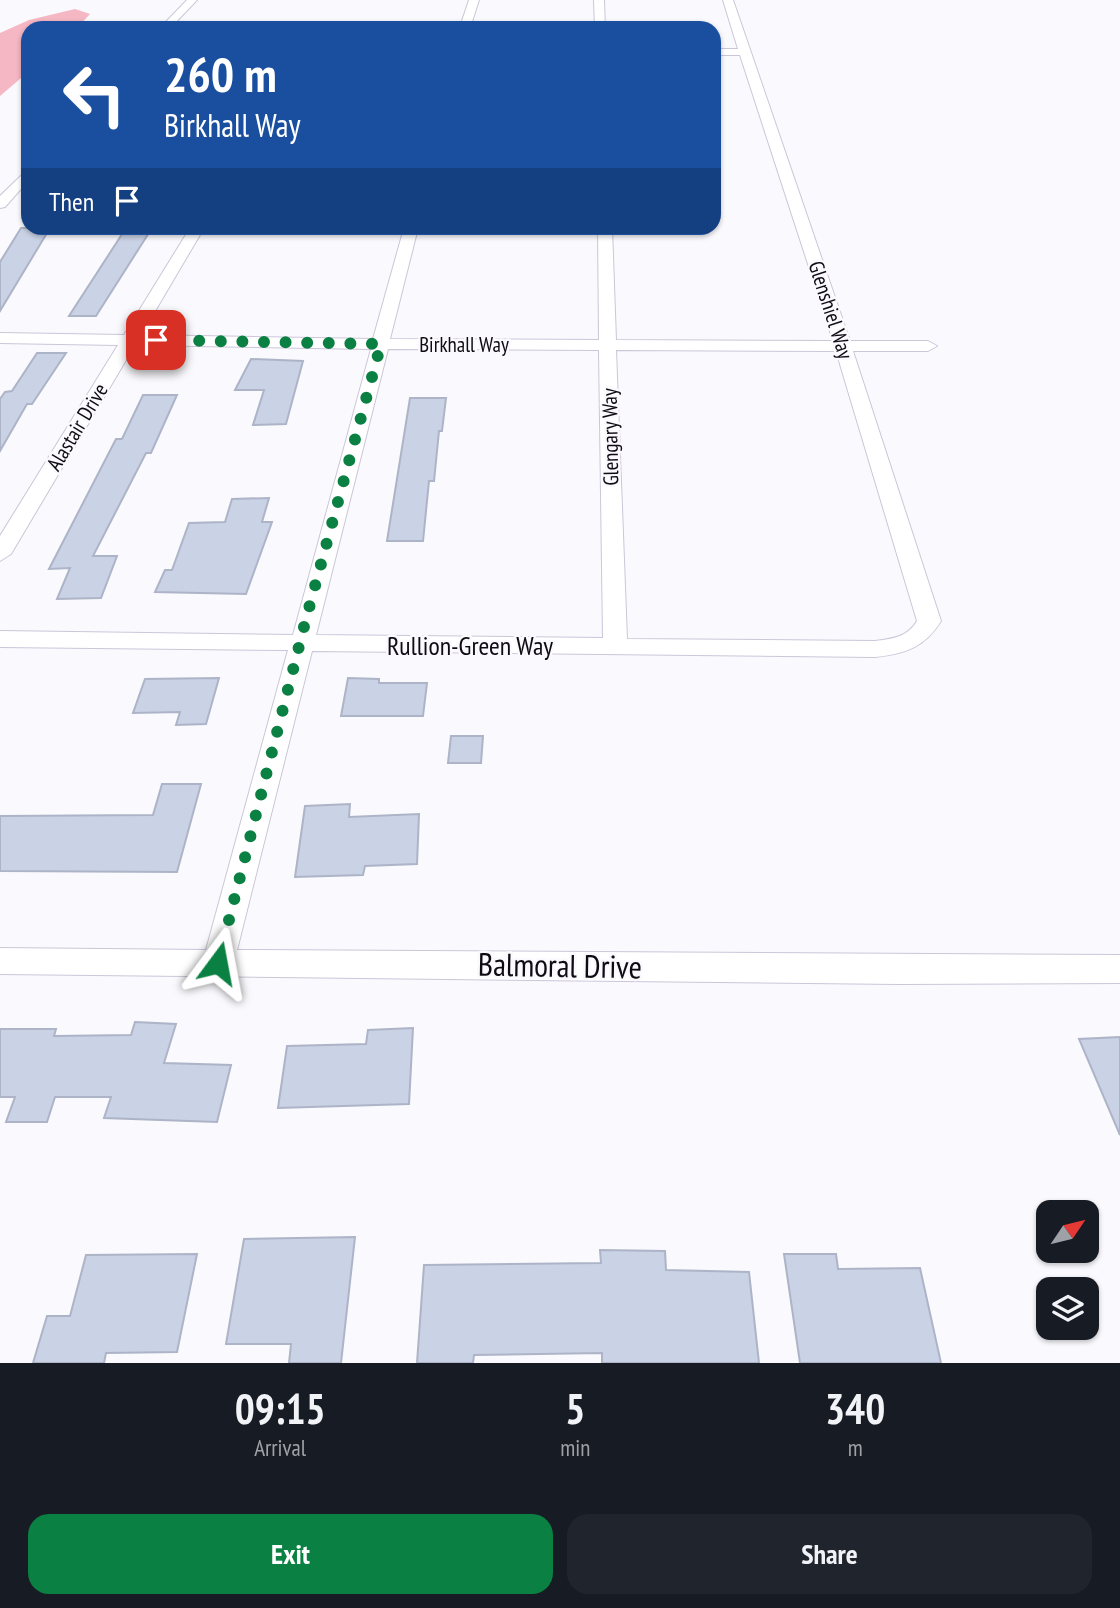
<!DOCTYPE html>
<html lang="en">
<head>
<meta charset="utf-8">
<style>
	:root { --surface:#171b24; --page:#20242c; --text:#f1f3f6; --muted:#9ea1a6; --accent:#0b8043 }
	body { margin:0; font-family:"PT Sans Narrow",sans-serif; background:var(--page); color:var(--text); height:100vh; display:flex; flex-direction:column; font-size:26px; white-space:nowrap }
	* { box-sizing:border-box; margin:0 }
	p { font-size:23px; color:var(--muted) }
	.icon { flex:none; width:38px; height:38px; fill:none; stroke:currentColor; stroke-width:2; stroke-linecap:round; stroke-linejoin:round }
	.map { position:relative; height:1363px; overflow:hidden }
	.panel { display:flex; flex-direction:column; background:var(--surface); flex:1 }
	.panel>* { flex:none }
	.banner { position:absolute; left:21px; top:21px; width:700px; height:214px; border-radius:21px; box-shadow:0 2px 5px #0004; background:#1a4fa0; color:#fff; overflow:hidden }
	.needle { width:46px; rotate:55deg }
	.fabs { position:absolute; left:1036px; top:1200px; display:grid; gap:14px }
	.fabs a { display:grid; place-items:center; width:63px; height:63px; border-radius:14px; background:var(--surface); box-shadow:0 2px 5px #0004; font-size:35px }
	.pin { position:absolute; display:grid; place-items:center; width:60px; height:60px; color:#fff; margin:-30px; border-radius:14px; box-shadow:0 4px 10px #0006 }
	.me { position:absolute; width:77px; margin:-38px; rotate:13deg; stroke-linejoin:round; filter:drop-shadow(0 0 5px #0008) }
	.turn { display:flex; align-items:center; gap:24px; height:147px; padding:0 28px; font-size:32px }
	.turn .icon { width:91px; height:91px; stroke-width:2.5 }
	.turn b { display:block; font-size:49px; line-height:60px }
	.then { display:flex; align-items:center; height:66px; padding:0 28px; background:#0003; gap:14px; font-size:26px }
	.eta { display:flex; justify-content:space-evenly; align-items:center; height:119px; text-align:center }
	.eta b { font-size:42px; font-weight:700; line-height:49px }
	.primary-button { display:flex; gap:14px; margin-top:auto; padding:14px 28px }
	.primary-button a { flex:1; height:80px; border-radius:21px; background:var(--accent); color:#fff; font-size:28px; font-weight:700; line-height:80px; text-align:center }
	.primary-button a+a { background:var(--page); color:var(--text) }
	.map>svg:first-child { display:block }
	.green { fill:#f4b7c3 }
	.building { fill:#cad2e5; stroke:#adb4c7; stroke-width:2 }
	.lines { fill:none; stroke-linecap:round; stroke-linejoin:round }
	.street-casing { stroke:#ccc6d9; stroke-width:2 }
	.street { fill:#fff; fill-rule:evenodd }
	.route { stroke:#0b8043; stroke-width:12; stroke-dasharray:0 21.6 }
	.labels { text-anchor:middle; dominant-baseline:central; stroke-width:5; stroke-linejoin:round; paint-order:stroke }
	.far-street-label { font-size:21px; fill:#0e0b12; stroke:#faf9fd }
	.street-label { font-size:26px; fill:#0e0b12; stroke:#faf9fd }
	.near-street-label { font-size:32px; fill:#0e0b12; stroke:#faf9fd }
</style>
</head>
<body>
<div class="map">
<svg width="1120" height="1363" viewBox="0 0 1120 1363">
	<rect width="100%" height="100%" fill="#faf9fd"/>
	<polygon class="green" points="75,9 90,14 77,28 28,28 28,72 0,96 0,33 29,20"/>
	<g class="building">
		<polygon points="21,228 50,228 0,311 0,262"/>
		<polygon points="126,228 152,228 96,316 69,316"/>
		<polygon points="37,353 66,353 32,404 27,404 0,451 0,399 5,392 12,391"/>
		<polygon points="251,359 303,361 286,424 253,425 264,390 235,390"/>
		<polygon points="143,395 177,395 151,453 146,453 93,556 117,556 101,598 57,599 70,568 49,569 116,439 122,439"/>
		<polygon points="410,398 446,398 442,431 439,431 434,481 429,481 423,541 387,541"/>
		<polygon points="269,498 262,522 272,522 246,594 155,592 165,570 172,570 189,523 225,522 232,499"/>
		<polygon points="219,678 206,724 176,725 180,712 133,713 145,679"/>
		<polygon points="348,678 379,679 379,683 427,683 423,716 341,716"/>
		<polygon points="451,736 483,736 481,763 448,763"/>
		<polygon points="162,784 201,784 177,872 0,871 0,816 153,815"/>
		<polygon points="350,804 349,817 419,814 417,864 365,866 363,875 295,877 305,806"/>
		<polygon points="135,1022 176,1024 164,1063 231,1065 217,1122 104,1118 111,1097 55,1097 47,1122 6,1122 15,1097 0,1097 0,1029 56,1029 54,1036 131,1035"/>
		<polygon points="413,1028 409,1104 278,1108 287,1046 366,1044 368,1030"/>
		<polygon points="1120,1037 1120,1135 1079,1039"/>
		<polygon points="355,1237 341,1363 289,1363 291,1344 226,1344 244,1239"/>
		<polygon points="600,1250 665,1251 666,1270 749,1272 759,1363 602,1363 602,1353 474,1355 473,1363 417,1363 424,1265 601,1263"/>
		<polygon points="197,1254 177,1352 106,1353 104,1363 33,1363 47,1316 70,1316 86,1255"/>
		<polygon points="784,1254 836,1254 838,1269 920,1268 941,1363 800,1363"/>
	</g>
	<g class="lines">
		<g class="street-casing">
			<g id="street">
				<polygon points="187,0 197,0 176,22 461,24 469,0 479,0 470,28 160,28"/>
				<polygon points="594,0 604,0 605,28 595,28"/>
				<path d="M723,0h10l117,341h78l9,5 -9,5h-75l88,270c-16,26 -36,33 -66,36l-563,-6 -75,299 883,5v28l-221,1 -899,-10v-26l206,2 82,-300 -288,-3v-16l293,4 78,-286 -236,-4 -124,209 -11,7v-25l118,-191 -118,-2v-10l124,2 66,-107h14l-63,107 232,4 31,-111h14l-28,111 209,1 -1,-112h14l4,112 217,1 -93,-286h-26v-6h24zM388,349l211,1 4,288 -287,-3zM616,350l220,1 81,270c-9,16 -25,18 -42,20l-248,-2z"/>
				<polygon points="28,169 28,181 5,207 0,208 0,196"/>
			</g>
		</g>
		<use href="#street" class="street"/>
	</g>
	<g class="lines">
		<polyline class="route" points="156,340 381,344 306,619 218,963"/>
	</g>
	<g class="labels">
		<g class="far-street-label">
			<text transform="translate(831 310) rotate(72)">Glenshiel Way</text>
			<text x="464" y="344">Birkhall Way</text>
			<text transform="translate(77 427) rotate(-59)">Alastair Drive</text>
			<text transform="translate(610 437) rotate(-91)">Glengary Way</text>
		</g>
		<g class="street-label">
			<text x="470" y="645">Rullion-Green Way</text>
		</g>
		<g class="near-street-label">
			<text transform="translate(560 965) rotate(1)">Balmoral Drive</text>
		</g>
	</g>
</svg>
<div class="fabs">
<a><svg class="needle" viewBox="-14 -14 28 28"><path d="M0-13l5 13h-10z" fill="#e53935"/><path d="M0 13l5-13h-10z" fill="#9ea1a6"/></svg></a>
<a><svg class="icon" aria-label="layers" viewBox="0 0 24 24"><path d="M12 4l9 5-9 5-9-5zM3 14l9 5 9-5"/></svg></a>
</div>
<div class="pin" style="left:156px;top:340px;background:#d93025"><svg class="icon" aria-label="arrive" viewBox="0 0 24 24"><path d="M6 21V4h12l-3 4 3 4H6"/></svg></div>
<svg class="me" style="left:218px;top:963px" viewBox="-20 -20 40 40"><path d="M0-17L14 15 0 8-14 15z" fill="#0b8043" stroke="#fff" stroke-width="4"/></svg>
<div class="banner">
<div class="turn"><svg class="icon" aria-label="left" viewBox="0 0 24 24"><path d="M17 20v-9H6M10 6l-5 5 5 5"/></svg><div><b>260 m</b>Birkhall Way</div></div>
<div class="then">Then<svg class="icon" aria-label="arrive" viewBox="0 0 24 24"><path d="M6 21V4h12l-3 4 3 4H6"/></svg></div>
</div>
</div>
<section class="panel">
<div class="eta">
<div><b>09:15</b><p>Arrival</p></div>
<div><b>5</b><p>min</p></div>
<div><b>340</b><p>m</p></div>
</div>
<div class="primary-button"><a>Exit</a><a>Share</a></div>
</section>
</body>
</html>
